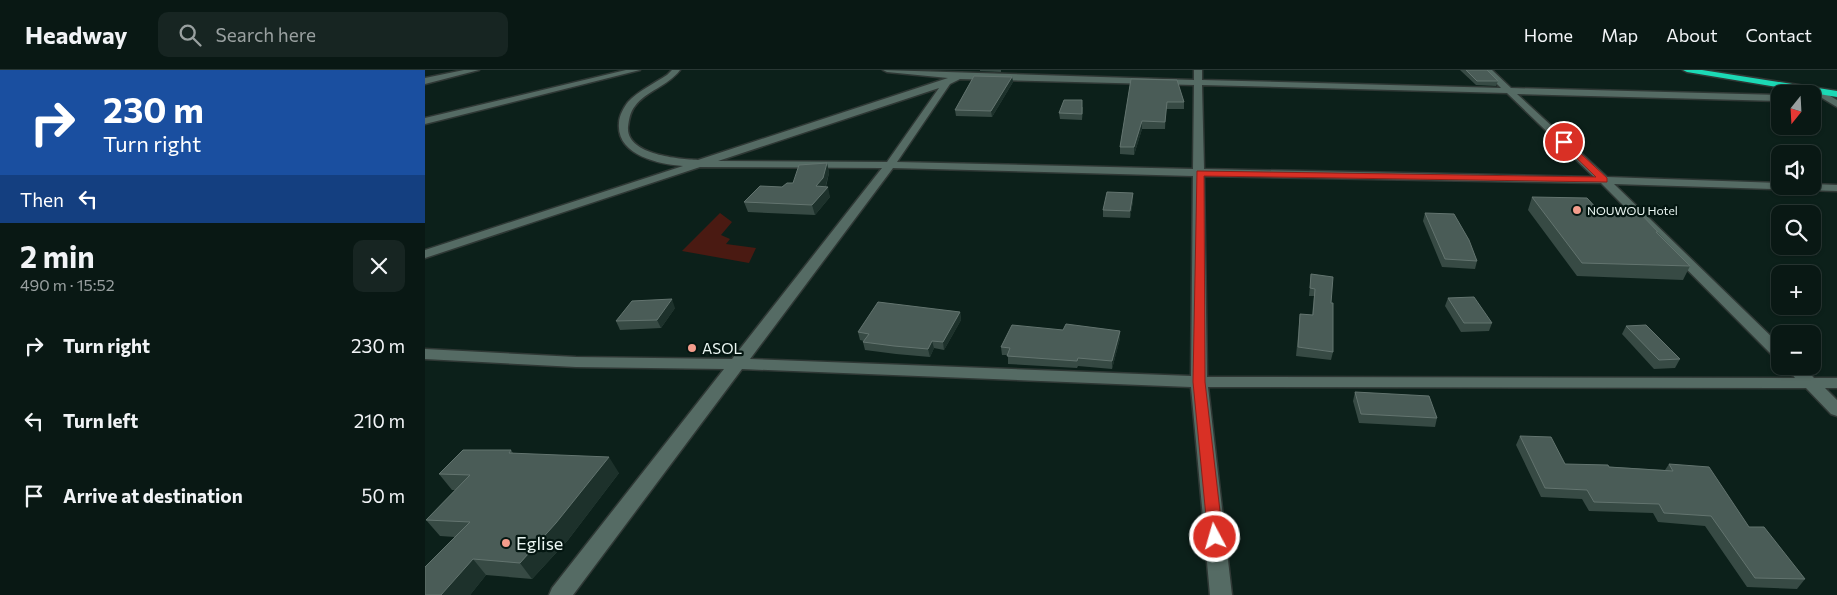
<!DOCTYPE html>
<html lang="en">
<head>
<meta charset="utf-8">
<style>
	:root { --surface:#091814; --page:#172522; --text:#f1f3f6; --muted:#99a0a0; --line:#293734 }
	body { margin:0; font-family:Commissioner,sans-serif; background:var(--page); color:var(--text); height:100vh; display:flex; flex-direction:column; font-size:19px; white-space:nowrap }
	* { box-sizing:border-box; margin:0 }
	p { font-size:16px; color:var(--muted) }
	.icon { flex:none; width:28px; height:28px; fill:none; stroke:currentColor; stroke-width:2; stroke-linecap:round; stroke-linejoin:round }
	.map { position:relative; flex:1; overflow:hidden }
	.sheet { display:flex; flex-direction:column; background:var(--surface); width:425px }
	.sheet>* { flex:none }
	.top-card { background:#1a4fa0; color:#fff; overflow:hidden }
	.needle { width:32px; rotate:198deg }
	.buttons { position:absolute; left:1346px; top:15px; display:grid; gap:10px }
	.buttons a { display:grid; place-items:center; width:50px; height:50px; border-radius:10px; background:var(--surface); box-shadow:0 1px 4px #0004,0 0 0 1px var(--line); font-size:25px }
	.pin { position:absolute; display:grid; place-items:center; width:42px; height:42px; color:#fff; margin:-21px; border:2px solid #fff; border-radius:50%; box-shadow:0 1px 5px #0007 }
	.me { position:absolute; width:55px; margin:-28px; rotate:354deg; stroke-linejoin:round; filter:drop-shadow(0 0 4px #0008) }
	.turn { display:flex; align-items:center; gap:18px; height:105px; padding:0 20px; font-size:22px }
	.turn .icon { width:65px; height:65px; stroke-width:2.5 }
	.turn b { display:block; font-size:35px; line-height:42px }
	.then { display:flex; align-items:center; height:48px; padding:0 20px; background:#0003; gap:10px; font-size:19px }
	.round { display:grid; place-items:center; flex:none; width:52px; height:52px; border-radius:10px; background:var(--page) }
	.overview { display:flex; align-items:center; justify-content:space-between; height:85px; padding:0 20px }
	h1 { font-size:30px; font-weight:700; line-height:38px }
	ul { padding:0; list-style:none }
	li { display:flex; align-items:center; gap:15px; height:75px; padding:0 20px }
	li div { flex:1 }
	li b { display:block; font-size:19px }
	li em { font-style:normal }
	header { display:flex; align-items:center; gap:30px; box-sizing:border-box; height:70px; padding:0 25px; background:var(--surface); border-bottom:1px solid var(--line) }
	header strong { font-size:24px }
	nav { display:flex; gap:28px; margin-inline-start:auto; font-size:18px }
	.search { width:350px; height:45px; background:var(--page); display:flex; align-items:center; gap:12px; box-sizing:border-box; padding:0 18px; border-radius:10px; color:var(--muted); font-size:19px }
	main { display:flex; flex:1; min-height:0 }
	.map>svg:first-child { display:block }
	.green { fill:#4a1a12 }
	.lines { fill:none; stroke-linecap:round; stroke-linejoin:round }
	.minor-casing { stroke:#2f3835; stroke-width:3 }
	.highway-casing { stroke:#2f3835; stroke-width:3 }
	.minor { fill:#556b64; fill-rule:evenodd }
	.highway { fill:#1cd9b5; fill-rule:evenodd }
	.wall { fill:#374a44 }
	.shaded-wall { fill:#1d312b }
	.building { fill:#4a5c57; stroke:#63746f }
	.route { fill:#d93025; stroke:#8d1f18 }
	.poi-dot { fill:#f49d8c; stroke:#041611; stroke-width:2 }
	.labels { text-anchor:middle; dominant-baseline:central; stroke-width:4.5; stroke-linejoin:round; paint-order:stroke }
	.far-poi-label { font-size:12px; fill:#eaf6f2; stroke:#041611; text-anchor:start }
	.poi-label { font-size:15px; fill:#eaf6f2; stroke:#041611; text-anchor:start }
	.near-poi-label { font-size:18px; fill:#eaf6f2; stroke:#041611; text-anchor:start }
</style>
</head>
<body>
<header>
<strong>Headway</strong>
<div class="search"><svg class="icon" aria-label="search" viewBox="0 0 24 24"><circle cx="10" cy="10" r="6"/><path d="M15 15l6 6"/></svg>Search here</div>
<nav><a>Home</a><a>Map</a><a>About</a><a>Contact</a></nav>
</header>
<main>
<section class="sheet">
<div class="top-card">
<div class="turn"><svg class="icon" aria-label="right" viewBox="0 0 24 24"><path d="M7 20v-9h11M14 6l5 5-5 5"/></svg><div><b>230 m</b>Turn right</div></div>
<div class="then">Then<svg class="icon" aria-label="left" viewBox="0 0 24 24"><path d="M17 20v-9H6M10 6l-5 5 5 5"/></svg></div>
</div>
<div class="overview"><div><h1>2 min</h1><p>490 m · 15:52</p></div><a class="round"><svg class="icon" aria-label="close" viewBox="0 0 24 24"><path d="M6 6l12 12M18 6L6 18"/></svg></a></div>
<ul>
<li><svg class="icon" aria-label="right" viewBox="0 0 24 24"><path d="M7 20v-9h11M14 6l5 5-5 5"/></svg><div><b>Turn right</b></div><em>230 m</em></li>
<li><svg class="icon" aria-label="left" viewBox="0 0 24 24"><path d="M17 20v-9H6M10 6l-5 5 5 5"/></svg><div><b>Turn left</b></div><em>210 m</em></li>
<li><svg class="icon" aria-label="arrive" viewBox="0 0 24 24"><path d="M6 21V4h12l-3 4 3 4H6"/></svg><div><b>Arrive at destination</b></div><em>50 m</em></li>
</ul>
</section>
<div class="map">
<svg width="1412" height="525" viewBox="0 0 1412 525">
	<rect width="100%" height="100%" fill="#0c201a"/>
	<polygon class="green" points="295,143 307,152 296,165 305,169 301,174 331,178 324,193 257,181"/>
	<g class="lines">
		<g class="minor-casing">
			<g id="minor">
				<polygon points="39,0 54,0 0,14 0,8"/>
				<polygon points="201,0 215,0 0,54 0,48"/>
				<path d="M247,0h8c-12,16 -34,21 -45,36 -5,6 -6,13 -7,21 -2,28 51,32 70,33l250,-82 -61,-6 -4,-2 311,10v-10h8v10l299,8 -18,-18h9l19,18 269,7v6l-263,-7 90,83 173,6v3h33v-2l24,1v6l-223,-7 166,161v14l-6,-2 -173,-174 -397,-7 3,201 588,1 -10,-12h18l11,12h23v10h-12l12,12v16l-6,-2 -25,-26 -598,-1 24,208h-22l-19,-208 -449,-18 -169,226h-24l3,-7 172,-219 -148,-2 -151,-8v-10l151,8 156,2 150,-191 -182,-1 -275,91v-8l258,-84c-25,-2 -67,-11 -64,-43 0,-7 5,-16 9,-21 10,-11 27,-19 39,-27zM535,9l234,6 -1,84 -296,-7 53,-78zM777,15l305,8 87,84 -390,-8zM514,18l-52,74 -169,-1zM468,98l300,8 -2,200 -441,-17z"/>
				<polygon points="1390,17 1412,30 1412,37 1387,22 1387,18"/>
			</g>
		</g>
		<g class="highway-casing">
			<polygon id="highway" points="1258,0 1277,0 1412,21 1412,27 1262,2"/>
		</g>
		<use href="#minor" class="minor"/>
		<use href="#highway" class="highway"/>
	</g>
	<g class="wall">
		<polygon points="555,0 576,0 576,2 555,1"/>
		<polygon points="1035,0 1062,0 1073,11 1071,16 1051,15"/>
		<polygon points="587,7 588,12 567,47 531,46 530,40"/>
		<polygon points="706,9 759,32 759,39 741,39 740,59 717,59 709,85 695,84 695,77"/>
		<polygon points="658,37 657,50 635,49 634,43"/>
		<polygon points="402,93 404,103 401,117 405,127 390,145 323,142 319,132 368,113"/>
		<polygon points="708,123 708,131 705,148 678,147 678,140"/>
		<polygon points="1107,127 1174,141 1233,162 1233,163 1265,196 1258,210 1152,206 1103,140"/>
		<polygon points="1000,143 1052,191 1050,199 1017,197 998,151"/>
		<polygon points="886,204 906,233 908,282 906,290 871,286 875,244 887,245 889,226 884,226"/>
		<polygon points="1023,228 1067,253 1064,261 1036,262 1020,236"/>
		<polygon points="250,238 236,258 195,260 191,251"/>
		<polygon points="535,242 536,250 519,280 509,278 505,287 471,284 440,280 438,272 439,271 435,270 433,262"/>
		<polygon points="1201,256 1255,289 1250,298 1229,299 1197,264"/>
		<polygon points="638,260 695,261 695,268 687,299 653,296 652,298 583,294 583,285 577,285 576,277"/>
		<polygon points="930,322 1012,348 1010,357 934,353 928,331"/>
		<polygon points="1095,366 1140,394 1240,400 1244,394 1324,457 1380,509 1372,519 1322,517 1280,456 1233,452 1228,443 1164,441 1157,429 1116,427 1091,375"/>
		<polygon points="86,380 88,383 194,403 143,470 107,509 61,505 45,525 30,467 15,466 1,450 30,420 27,420 14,404"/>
	</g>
	<g class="shaded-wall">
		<polygon points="587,7 588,12 567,47 566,41"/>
		<polygon points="717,51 717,59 709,85 709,77"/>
		<polygon points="402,93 404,103 400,118 391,116"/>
		<polygon points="403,117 405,127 390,145 387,135"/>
		<polygon points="708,123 708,131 705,148 705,141"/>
		<polygon points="247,229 250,238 236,258 232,250"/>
		<polygon points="535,242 536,250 519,280 518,272"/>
		<polygon points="695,261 695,268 687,299 687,291"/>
		<polygon points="507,271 509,278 505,287 503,279"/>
		<polygon points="184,387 194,403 143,470 107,509 95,493"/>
		<polygon points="48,489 61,505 45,525 16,525"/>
	</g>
	<g class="building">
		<polygon points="1041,0 1062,0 1073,11 1052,11"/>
		<polygon points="549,6 587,7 566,41 530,40"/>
		<polygon points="706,9 752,10 759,32 742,32 740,52 717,51 709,77 695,77"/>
		<polygon points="639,30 657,30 657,44 634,43"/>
		<polygon points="402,93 398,108 391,116 403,117 387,135 319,132 335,116 357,117 362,113 368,113 374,95"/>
		<polygon points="682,122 708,123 705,141 678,140"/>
		<polygon points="1107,127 1162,128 1174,141 1214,142 1233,162 1231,162 1265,196 1157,193"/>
		<polygon points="1000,143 1029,144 1044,170 1052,191 1020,189"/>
		<polygon points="886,204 908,207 906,233 908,233 908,282 873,277 875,244 888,245 890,219 885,218"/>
		<polygon points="1049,227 1067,253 1039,253 1023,228"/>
		<polygon points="247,229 232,250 191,251 207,231"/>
		<polygon points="453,232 535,242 518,272 507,271 503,279 469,276 438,272 444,264 433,262"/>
		<polygon points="641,254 695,261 687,291 653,288 652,291 582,286 585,278 576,277 587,255 638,260"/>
		<polygon points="1221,255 1255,289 1234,290 1201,256"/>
		<polygon points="930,322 1004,326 1012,348 936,344"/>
		<polygon points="1095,366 1126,367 1140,394 1183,395 1184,397 1248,401 1244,394 1284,397 1324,457 1339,457 1380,509 1330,508 1286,446 1239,443 1234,434 1169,432 1162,420 1120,418"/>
		<polygon points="38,380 86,380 84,383 184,387 131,453 95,493 48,489 16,525 0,525 0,497 45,452 1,450 45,405 14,404"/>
	</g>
	<polygon class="route" points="1136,70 1141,70 1182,108 1182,112 779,106 780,312 798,467 796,471 790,473 785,471 783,467 768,312 772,101 1171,107 1136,73"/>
	<g class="poi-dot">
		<circle cx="1152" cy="140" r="5"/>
		<circle cx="267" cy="278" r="5"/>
		<circle cx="81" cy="473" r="5"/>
	</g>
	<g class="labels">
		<g class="far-poi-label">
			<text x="1162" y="140">NOUWOU Hotel</text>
		</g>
		<g class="poi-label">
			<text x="277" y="278">ASOL</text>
		</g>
		<g class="near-poi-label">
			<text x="91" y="473">Eglise</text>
		</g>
	</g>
</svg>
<div class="buttons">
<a><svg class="needle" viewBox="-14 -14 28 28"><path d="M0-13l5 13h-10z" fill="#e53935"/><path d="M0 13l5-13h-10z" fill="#99a0a0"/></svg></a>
<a><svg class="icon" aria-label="sound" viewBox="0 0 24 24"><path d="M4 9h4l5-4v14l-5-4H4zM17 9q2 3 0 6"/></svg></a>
<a><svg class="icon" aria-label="search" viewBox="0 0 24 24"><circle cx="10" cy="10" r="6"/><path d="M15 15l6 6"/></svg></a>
<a>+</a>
<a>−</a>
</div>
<div class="pin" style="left:1139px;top:72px;background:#d93025"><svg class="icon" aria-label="arrive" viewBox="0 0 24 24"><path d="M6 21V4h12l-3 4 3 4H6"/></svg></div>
<svg class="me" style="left:790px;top:467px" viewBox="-20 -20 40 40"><circle r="17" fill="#d93025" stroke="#fff" stroke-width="3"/><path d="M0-11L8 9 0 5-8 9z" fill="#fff"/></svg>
</div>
</main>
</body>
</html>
